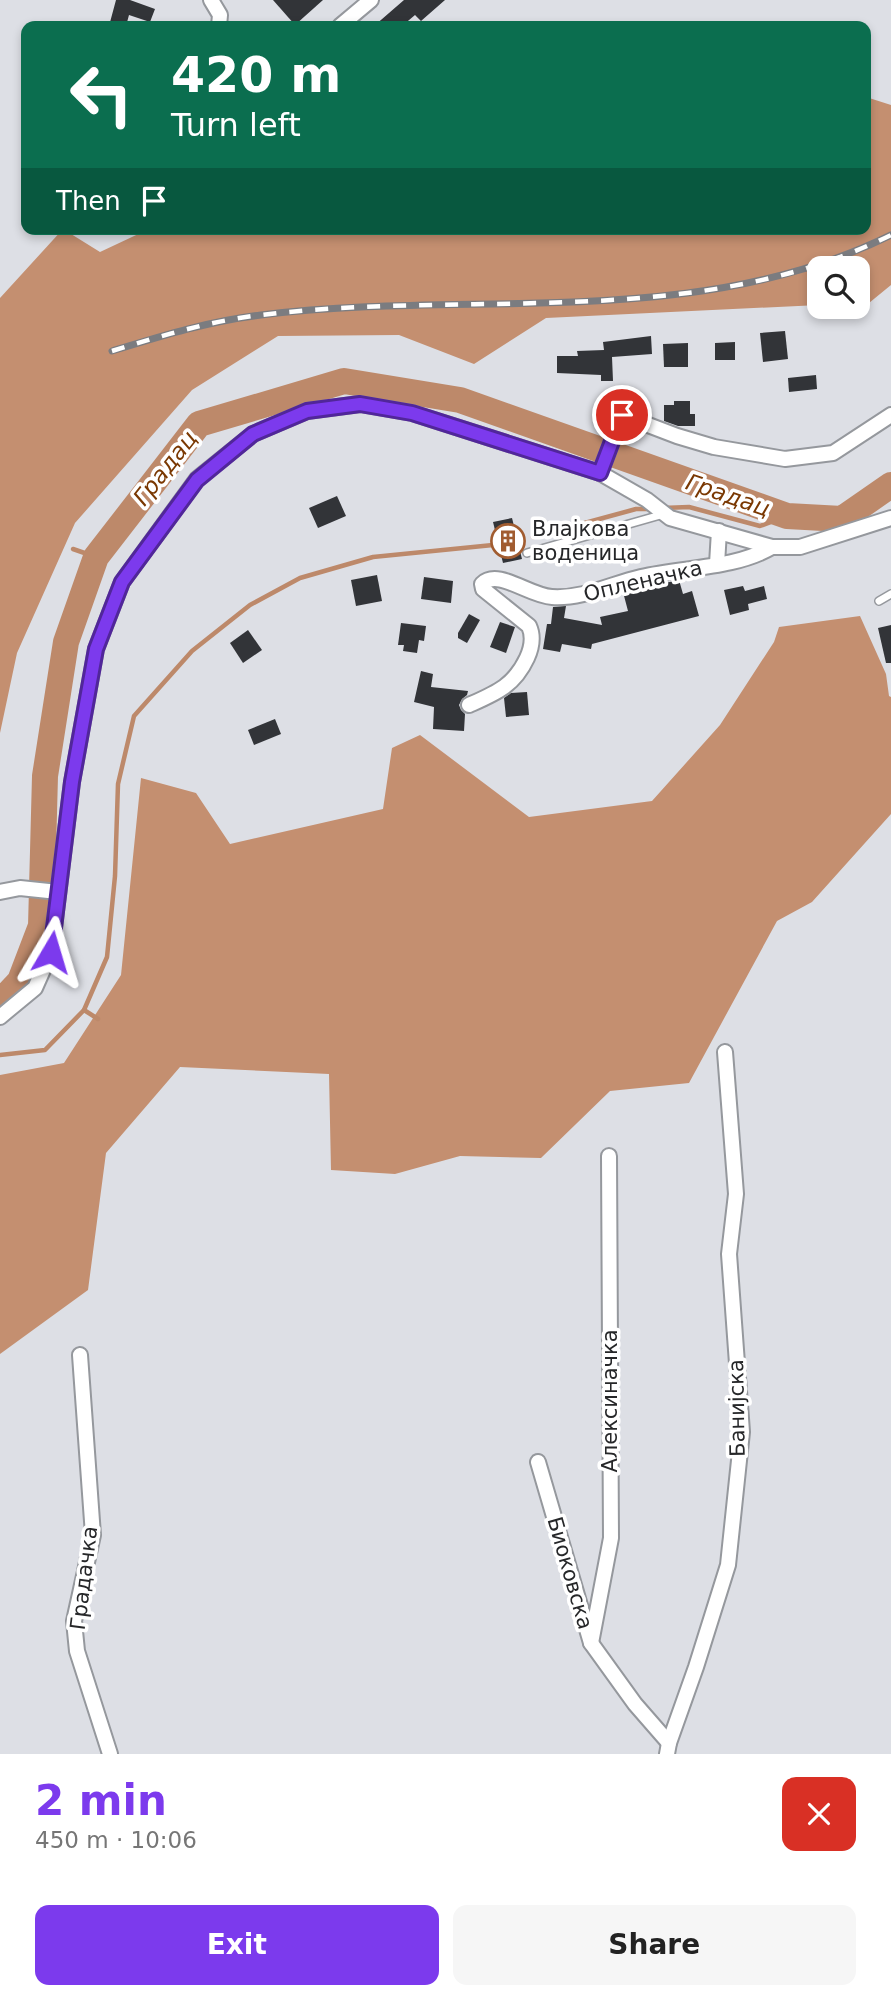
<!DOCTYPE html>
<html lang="en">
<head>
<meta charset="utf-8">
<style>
	:root { --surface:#fff; --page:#f6f6f6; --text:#222; --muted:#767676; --accent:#7c3aed }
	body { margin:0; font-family:"DejaVu Sans",sans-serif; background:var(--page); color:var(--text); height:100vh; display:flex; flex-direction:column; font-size:26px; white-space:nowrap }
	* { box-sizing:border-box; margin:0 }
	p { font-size:23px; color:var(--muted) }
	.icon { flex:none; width:38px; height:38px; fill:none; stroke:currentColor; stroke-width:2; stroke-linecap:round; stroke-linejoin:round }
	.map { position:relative; height:1754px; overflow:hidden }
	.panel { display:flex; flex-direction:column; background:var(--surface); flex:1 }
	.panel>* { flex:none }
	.top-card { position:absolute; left:21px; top:21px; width:850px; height:214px; border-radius:14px; box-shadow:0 4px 10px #0003; background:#0b6e4f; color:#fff; overflow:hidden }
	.tools { position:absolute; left:807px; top:256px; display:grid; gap:14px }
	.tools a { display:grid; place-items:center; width:63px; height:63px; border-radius:14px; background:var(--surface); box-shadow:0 4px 10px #0003; font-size:35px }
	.pin { position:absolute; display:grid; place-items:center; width:60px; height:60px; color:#fff; margin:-30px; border:4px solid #fff; border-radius:50%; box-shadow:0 2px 7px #0007 }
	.me { position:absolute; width:77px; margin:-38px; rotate:7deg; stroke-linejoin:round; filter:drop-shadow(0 0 5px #0008) }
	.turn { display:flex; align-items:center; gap:24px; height:147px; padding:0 35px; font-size:32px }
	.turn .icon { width:91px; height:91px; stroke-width:2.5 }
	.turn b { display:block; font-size:49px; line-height:60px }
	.then { display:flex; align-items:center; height:66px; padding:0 35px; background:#0003; gap:14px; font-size:26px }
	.round { display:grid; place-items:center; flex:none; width:74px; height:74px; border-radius:14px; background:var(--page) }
	.summary { display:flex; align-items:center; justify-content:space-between; height:119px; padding:0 35px }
	h1 { font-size:42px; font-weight:700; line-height:52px; color:var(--accent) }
	.cta { display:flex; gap:14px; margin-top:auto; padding:14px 35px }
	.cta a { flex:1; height:80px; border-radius:14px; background:var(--accent); color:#fff; font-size:28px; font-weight:700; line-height:80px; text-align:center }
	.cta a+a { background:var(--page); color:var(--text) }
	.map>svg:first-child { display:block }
	.forest { fill:#c48f70 }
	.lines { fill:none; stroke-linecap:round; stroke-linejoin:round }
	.stream { stroke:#bd896a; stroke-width:4.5 }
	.river { stroke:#bd896a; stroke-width:26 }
	.building { fill:#323438 }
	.service-casing { stroke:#95989d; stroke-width:10 }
	.minor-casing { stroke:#95989d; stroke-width:18 }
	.service { stroke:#fff; stroke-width:7 }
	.minor { stroke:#fff; stroke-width:14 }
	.rail-casing { stroke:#7b7c80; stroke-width:7 }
	.rail { stroke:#fff; stroke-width:4.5; stroke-dasharray:13; stroke-linecap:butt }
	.route-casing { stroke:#51269a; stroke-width:18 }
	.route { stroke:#7c3aed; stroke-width:12 }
	.labels { text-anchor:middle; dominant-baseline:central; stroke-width:7; stroke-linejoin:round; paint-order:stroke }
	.poi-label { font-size:21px; fill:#262729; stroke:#fff; text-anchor:start }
	.street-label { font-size:21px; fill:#262729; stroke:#fff }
	.water-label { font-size:23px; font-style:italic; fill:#7a3802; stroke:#fff }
</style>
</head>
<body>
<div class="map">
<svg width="891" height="1754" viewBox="0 0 891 1754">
	<rect width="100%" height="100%" fill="#dddfe5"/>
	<g class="forest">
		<polygon points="866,97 891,105 891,285 869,303 858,304 858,268 819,268 819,305 546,318 474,364 399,335 278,336 192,390 75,523 17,653 0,733 0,298 63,229 100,252 149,229 800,229 801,232 805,229 866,229"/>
		<polygon points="860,616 886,674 889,696 891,697 891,814 812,902 777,921 689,1083 610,1091 541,1158 460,1156 395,1174 331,1170 329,1074 180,1067 106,1153 88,1290 0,1354 0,1075 64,1063 121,975 141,778 196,793 230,844 383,809 392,748 420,735 529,817 652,801 720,725 774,642 779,627"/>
	</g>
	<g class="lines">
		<g class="stream">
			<polyline points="663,508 689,507 760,526 787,516"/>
			<polyline points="533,537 636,509 651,509"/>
			<polyline points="73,549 96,557"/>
			<polyline points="84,1010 98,1019"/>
			<polyline points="0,1055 45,1050 84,1010 107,957 115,876 118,784 134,716 192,651 250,605 300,578 373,557 493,545"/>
		</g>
		<polyline class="river" points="0,1002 20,981 41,926 45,776 66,642 96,557 199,424 344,381 460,400 787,516 842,519 891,485"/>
	</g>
	<g class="building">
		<polygon points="116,0 130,0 155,9 150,22 129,15 126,26 109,26"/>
		<polygon points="273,0 323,0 295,25"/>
		<polygon points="404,0 445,0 421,21 415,15 402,26 374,26"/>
		<polygon points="785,331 788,359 763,362 760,333"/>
		<polygon points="651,336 652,354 612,357 613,381 601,381 601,375 557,373 557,356 578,356 577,351 604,350 603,342"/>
		<polygon points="735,342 735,360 715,360 715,343"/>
		<polygon points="688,343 688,367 664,367 663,344"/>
		<polygon points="816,375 817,389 789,392 788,378"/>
		<polygon points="674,401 690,401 690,414 695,414 695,426 678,426 664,421 664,405 674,405"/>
		<polygon points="337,496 346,516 318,528 309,508"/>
		<polygon points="512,518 522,559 503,563 493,522"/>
		<polygon points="377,575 382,601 356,606 351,580"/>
		<polygon points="424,577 453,581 451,603 421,599"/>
		<polygon points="679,580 683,594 692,591 699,616 592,644 591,649 562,644 560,652 543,649 547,624 551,624 553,607 566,606 564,618 602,625 600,617 628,611 623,592"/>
		<polygon points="743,586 745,591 764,586 767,599 748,604 749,610 730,615 724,590"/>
		<polygon points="469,614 480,620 467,643 458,638 458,633"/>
		<polygon points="500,622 515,627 506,653 490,647"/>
		<polygon points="401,623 426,626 424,641 419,640 417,653 403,651 404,645 398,645"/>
		<polygon points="891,625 891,663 886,663 878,628"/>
		<polygon points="248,630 262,650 243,663 230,643"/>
		<polygon points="421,671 433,674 431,687 468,691 467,695 462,699 459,705 461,710 465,714 464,731 433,729 434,707 414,702"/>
		<polygon points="527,692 529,715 506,717 504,698 511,693"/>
		<polygon points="275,719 281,734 254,745 248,730"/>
	</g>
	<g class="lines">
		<g class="service-casing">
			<g id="service">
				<polyline points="527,553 664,514"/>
				<polyline points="879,601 891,594"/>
			</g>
		</g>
		<g class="minor-casing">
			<g id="minor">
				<polyline points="211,0 220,15 219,26"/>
				<polyline points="340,26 371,0"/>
				<polyline points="600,473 622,415 677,436 714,447 785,459 833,453 891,415"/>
				<polyline points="717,564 719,531"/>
				<path d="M469,705c27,-12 45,-19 58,-47 5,-11 7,-21 2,-32l-46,-37 -1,-5c16,-16 47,12 70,13 31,2 59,-13 89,-20 42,-10 93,-8 131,-30"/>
				<polyline points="0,892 20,888 58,892"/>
				<polyline points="0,1017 35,988 51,952 72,782 96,649 122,582 197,479 253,434 307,411 360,404 412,413 600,473 647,500 670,518 772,547 800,547 891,518"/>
				<polyline points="80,1355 93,1535 74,1621 77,1651 110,1754"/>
				<polyline points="538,1462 591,1643 635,1704 669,1743"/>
				<polyline points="591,1643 611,1538 609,1156"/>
				<polyline points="667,1754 669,1743 696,1667 728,1565 742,1432 729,1254 736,1194 725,1052"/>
			</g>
		</g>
		<use href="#service" class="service"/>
		<use href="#minor" class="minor"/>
		<g class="rail-casing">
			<path id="rail" d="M112,351c49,-15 97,-30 149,-36 210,-26 433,17 630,-80"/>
		</g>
		<use href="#rail" class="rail"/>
	</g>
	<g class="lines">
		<g class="route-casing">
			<polyline id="route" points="51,952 72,782 96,649 122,582 197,480 253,434 307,411 360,404 412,413 600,473 622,415"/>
		</g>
		<use href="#route" class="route"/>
	</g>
	<defs>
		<g id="building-ring" transform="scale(1.75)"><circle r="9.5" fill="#fff" stroke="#a15c30" stroke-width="1.5"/><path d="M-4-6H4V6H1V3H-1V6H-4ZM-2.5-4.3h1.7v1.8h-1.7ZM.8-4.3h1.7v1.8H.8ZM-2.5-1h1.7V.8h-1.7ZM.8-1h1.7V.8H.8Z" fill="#a15c30"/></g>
	</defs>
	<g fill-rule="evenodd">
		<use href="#building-ring" x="508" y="541"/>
	</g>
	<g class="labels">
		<g class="poi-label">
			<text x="532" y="529">Влајкова<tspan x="532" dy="24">воденица</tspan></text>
		</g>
		<g class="street-label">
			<text transform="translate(643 581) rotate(-13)">Опленачка</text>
			<text transform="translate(610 1401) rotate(-90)">Алексиначка</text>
			<text transform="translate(737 1408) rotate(-91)">Банијска</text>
			<text transform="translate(570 1573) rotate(74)">Биоковска</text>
			<text transform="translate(84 1578) rotate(-83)">Градачка</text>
		</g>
		<g class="water-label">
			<text transform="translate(165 468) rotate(-52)">Градац</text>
			<text transform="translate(728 495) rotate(19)">Градац</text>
		</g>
	</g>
</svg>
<div class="tools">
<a><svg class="icon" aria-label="search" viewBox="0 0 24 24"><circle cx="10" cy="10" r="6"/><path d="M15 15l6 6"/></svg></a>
</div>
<div class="pin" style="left:622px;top:415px;background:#d93025"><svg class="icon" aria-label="arrive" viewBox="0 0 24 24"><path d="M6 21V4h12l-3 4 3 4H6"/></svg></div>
<svg class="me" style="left:51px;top:952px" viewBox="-20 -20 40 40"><path d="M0-17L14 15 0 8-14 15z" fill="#7c3aed" stroke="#fff" stroke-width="4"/></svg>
<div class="top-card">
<div class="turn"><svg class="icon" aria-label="left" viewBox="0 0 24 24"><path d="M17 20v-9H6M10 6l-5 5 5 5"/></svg><div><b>420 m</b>Turn left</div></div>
<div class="then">Then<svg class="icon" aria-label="arrive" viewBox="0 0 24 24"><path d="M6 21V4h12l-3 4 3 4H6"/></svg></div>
</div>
</div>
<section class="panel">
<div class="summary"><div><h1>2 min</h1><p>450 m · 10:06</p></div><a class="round" style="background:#d93025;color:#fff"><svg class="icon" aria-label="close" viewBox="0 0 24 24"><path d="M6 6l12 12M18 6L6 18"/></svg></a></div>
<div class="cta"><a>Exit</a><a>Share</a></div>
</section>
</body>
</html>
